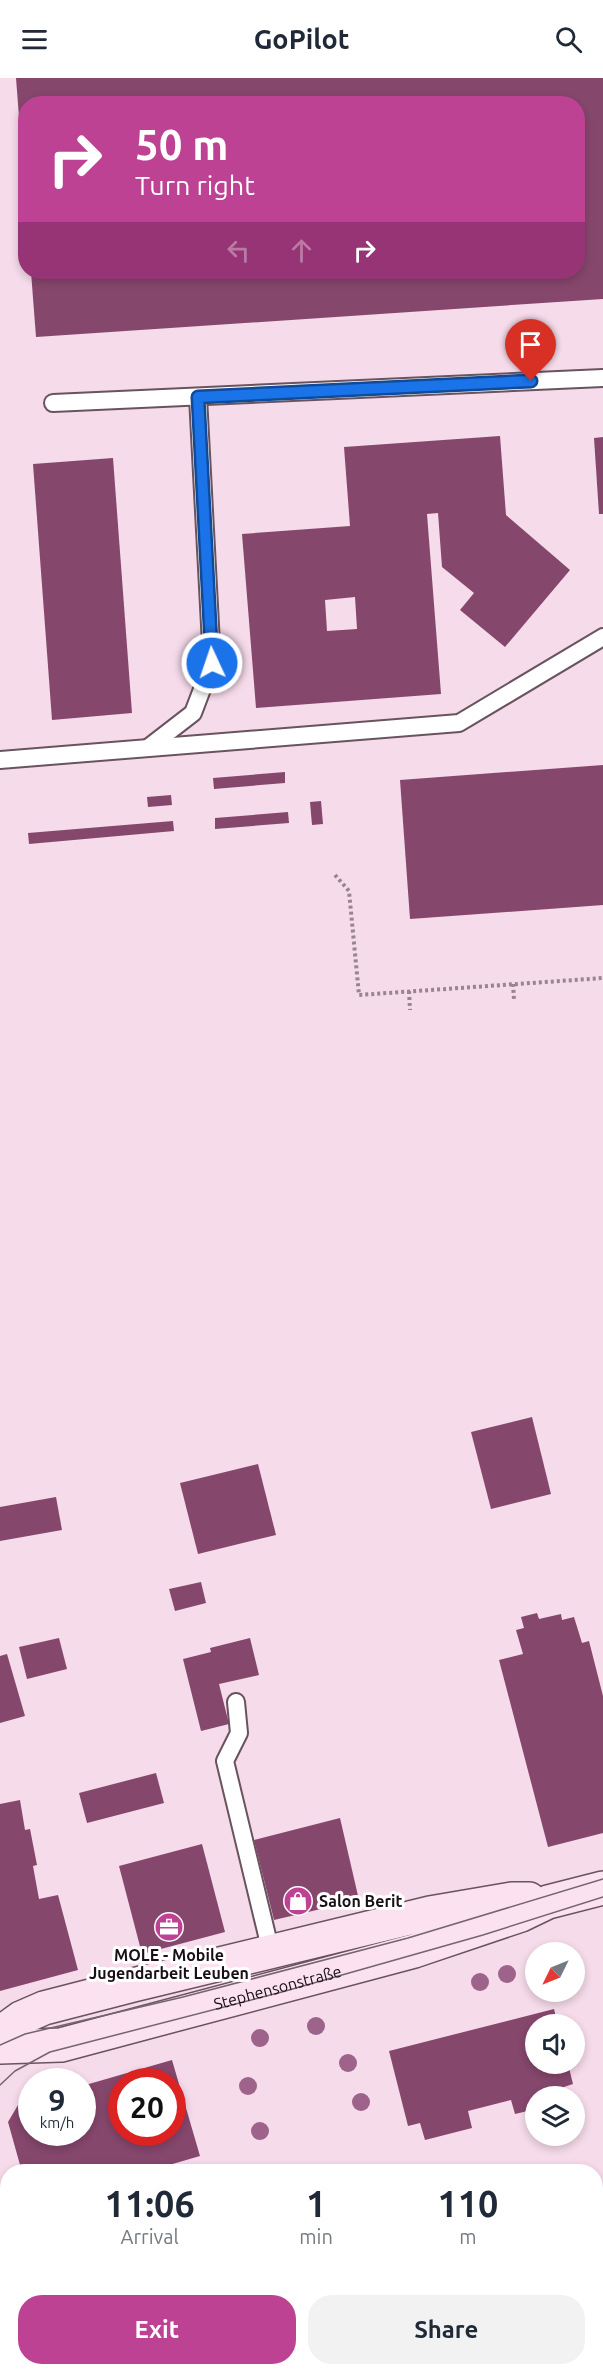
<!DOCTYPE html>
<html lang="en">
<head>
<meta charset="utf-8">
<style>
	:root { --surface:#fff; --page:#f2f2f3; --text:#1f2937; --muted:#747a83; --accent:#bd4293 }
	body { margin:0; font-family:Ubuntu,sans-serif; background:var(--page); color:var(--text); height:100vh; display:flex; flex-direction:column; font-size:22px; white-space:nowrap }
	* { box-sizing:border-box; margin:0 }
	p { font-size:20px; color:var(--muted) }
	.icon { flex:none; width:33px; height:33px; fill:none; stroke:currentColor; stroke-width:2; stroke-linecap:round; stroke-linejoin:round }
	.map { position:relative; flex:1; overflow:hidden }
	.sheet { position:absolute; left:0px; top:2086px; width:603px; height:212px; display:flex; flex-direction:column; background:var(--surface); border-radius:24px 24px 0 0; box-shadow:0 3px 9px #0003 }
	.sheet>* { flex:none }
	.top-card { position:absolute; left:18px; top:18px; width:567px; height:183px; border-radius:24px; box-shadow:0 3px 9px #0003; background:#bd4293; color:#fff; overflow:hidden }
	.needle { width:39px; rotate:227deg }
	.controls { position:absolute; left:525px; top:1864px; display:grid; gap:12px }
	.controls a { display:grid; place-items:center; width:60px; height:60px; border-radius:50%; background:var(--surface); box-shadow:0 3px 9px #0003; font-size:30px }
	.speed { position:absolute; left:18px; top:1990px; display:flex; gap:12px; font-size:30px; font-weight:700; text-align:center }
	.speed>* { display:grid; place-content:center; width:78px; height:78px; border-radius:50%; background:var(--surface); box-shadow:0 3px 9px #0003; line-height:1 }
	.speed small { font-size:15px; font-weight:400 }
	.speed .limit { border:9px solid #d22; background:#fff; color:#111 }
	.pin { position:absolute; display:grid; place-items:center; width:51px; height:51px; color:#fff; margin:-62px -26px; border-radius:50% 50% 50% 0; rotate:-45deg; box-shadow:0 0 6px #0007 }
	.pin .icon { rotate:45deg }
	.me { position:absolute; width:66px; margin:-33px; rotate:357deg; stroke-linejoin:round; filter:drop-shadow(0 0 4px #0008) }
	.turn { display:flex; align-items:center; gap:21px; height:126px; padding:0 18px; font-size:27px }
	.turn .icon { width:78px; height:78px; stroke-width:2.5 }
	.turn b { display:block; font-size:42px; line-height:51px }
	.lanes { display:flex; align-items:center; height:57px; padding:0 18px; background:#0003; justify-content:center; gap:30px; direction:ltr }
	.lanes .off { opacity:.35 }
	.eta { display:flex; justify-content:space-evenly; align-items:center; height:102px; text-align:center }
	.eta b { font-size:36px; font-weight:600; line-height:42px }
	.action { display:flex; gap:12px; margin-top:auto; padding:12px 18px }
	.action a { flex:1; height:69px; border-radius:24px; background:var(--accent); color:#fff; font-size:24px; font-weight:600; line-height:69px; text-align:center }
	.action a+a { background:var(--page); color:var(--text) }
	header { display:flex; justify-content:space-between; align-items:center; height:78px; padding:0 18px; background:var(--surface); font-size:27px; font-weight:600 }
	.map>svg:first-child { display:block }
	.building { fill:#86476d; fill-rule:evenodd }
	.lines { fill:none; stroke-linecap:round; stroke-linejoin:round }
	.lane-casing { stroke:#69535f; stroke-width:20 }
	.secondary-casing { stroke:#69535f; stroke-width:36 }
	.path { stroke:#998590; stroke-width:4; stroke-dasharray:3 3; stroke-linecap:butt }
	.lane { stroke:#fff; stroke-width:16 }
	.secondary { stroke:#fce2f1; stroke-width:33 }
	.tram { stroke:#75656e; stroke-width:1.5 }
	.tree { fill:#9d638b }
	.route-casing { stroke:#114b97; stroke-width:15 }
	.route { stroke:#1a73e8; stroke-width:10 }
	.labels { text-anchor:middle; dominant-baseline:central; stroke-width:6; stroke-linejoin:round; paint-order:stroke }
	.poi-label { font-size:16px; font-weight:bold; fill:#191015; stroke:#fff; text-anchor:start }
	.street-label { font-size:16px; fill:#191015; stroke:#fff }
</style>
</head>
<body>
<header><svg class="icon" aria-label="menu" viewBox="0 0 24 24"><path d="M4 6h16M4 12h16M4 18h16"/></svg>GoPilot<svg class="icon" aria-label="search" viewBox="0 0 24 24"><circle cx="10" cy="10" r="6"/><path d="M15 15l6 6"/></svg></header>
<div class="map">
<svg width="603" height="2297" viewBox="0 0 603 2297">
	<rect width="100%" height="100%" fill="#f6dbea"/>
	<g class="building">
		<polygon points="16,0 603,0 603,221 36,259 31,194 578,194 578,26 26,26 24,104"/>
		<path d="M500,358l6,79 64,55 -65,77 -45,-37 14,-17 -32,-26 -4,-54 -11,1 14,180 -185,14 -14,-174 108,-8 -6,-79zM355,519l2,32 -30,2 -2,-31z"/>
		<polygon points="603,359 603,436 599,436 594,360"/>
		<polygon points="113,380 132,635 52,642 33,386"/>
		<polygon points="603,687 603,827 410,841 400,702"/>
		<polygon points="285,694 285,705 214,711 213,700"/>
		<polygon points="171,717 172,727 148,729 147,719"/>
		<polygon points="321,723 323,746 312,747 310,724"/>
		<polygon points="288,734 289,745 215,751 215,740"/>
		<polygon points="173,743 174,753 29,766 28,755"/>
		<polygon points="532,1339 551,1416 491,1431 471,1354"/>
		<polygon points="258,1386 276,1457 198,1476 180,1405"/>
		<polygon points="56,1419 62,1452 0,1463 0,1429"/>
		<polygon points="201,1504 206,1525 175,1533 169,1511"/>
		<polygon points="537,1535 539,1541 561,1536 562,1542 574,1539 582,1565 589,1563 603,1618 603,1755 548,1769 499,1582 523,1576 516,1552 524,1550 521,1539"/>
		<polygon points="59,1560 67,1591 27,1601 19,1569"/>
		<polygon points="250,1560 259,1597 219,1606 229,1646 201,1653 183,1581 211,1574 210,1570"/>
		<polygon points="7,1576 25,1638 0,1645 0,1578"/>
		<polygon points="156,1695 164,1725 87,1745 79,1715"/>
		<polygon points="20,1722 25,1752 30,1751 37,1787 33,1788 39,1821 58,1817 78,1892 0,1913 0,1726"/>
		<polygon points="340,1740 359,1822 274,1842 254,1762"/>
		<polygon points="202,1766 225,1854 142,1876 119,1788"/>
		<polygon points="554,1931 558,1947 536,1947 536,1986 568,1986 573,2006 558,2011 560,2019 536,2019 536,2031 515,2036 511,2022 468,2033 472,2050 425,2062 420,2045 408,2048 389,1973"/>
		<path d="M172,1982l28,96 -55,16h-123l-14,-50 10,-17 14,-4v32h50v-47zM122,2004h50v51h-50z"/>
		<polygon points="67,2290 143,2290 144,2297 68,2297"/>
		<polygon points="262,2290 306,2290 307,2297 236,2297"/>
	</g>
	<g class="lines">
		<g class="lane-casing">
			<g id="lane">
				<polyline points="53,325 603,300"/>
				<polyline points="149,669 193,635 212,585 198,319"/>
				<polyline points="0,682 459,645 603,559"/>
				<polyline points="236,1624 239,1655 225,1683 271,1874"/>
			</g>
		</g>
		<g class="secondary-casing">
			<g id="secondary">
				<polyline points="0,1955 21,1940 44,1930 133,1907 430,1835 512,1821 529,1821"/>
				<path id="s1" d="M0,1969l61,-2 353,-94 107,-36 27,-13 55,-14"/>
				<polyline points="0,2186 8,2223"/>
				<polyline points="21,2290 23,2297"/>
			</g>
		</g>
		<g class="path">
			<polyline points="335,797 349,813 359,917 603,900"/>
			<polyline points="513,906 514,922"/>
			<polyline points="409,913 410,932"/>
		</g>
		<use href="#lane" class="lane"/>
		<use href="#secondary" class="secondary"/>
		<g class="tram">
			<polyline points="0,1967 25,1956 183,1919 408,1860 603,1801"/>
			<polyline points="0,2007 15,1993 50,1974 282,1914 483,1857 603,1819"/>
		</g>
	</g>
	<g class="tree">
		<circle cx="507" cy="1896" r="9"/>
		<circle cx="480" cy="1904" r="9"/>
		<circle cx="316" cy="1948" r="9"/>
		<circle cx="260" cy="1960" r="9"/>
		<circle cx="348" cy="1985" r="9"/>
		<circle cx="248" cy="2008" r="9"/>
		<circle cx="361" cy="2024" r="9"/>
		<circle cx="260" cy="2053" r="9"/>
	</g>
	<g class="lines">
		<g class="route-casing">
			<polyline id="route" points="212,585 198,319 531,303"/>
		</g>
		<use href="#route" class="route"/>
	</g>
	<defs>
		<g id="shop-disc" transform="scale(1.5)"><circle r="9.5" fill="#bd4293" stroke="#fff"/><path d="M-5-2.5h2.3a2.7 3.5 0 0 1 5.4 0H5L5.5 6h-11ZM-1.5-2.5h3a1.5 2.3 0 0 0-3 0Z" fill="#fff"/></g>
		<g id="office-disc" transform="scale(1.5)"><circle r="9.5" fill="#bd4293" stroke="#fff"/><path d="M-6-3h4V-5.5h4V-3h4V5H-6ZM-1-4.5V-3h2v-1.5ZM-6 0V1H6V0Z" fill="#fff"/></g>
	</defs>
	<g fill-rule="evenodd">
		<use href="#shop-disc" x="298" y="1823"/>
		<use href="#office-disc" x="169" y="1849"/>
	</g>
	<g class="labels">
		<g class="poi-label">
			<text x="319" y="1823">Salon Berit</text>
			<text x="169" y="1877" text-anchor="middle">MOLE - Mobile<tspan x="169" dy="18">Jugendarbeit Leuben</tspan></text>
		</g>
		<g class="street-label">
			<text stroke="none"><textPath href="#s1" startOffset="285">Stephensonstraße</textPath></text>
		</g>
	</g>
</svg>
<div class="controls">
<a><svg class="needle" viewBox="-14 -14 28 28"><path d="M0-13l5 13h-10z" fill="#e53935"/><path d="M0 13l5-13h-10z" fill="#747a83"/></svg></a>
<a><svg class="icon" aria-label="sound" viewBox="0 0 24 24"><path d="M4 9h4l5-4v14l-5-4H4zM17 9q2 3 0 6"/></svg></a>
<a><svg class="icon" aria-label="layers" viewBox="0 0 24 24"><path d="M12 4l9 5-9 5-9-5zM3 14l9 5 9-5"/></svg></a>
</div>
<div class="speed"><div>9<small>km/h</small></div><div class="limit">20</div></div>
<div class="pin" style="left:531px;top:303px;background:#d93025"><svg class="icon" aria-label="arrive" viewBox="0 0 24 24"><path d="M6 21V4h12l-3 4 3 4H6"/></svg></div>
<svg class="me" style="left:212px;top:585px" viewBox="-20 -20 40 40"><circle r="17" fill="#1a73e8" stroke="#fff" stroke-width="3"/><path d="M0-11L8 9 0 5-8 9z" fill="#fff"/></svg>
<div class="top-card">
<div class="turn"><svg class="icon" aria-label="right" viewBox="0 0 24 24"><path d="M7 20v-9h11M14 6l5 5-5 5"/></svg><div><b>50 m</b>Turn right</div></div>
<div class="lanes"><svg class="icon off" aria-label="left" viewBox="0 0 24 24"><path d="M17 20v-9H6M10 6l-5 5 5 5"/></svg><svg class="icon off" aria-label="ahead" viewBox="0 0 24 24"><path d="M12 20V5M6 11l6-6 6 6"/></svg><svg class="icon" aria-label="right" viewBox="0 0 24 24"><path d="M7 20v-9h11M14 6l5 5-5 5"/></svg></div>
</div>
<section class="sheet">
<div class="eta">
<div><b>11:06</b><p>Arrival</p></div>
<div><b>1</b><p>min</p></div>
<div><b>110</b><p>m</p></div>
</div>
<div class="action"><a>Exit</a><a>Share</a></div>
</section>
</div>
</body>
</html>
